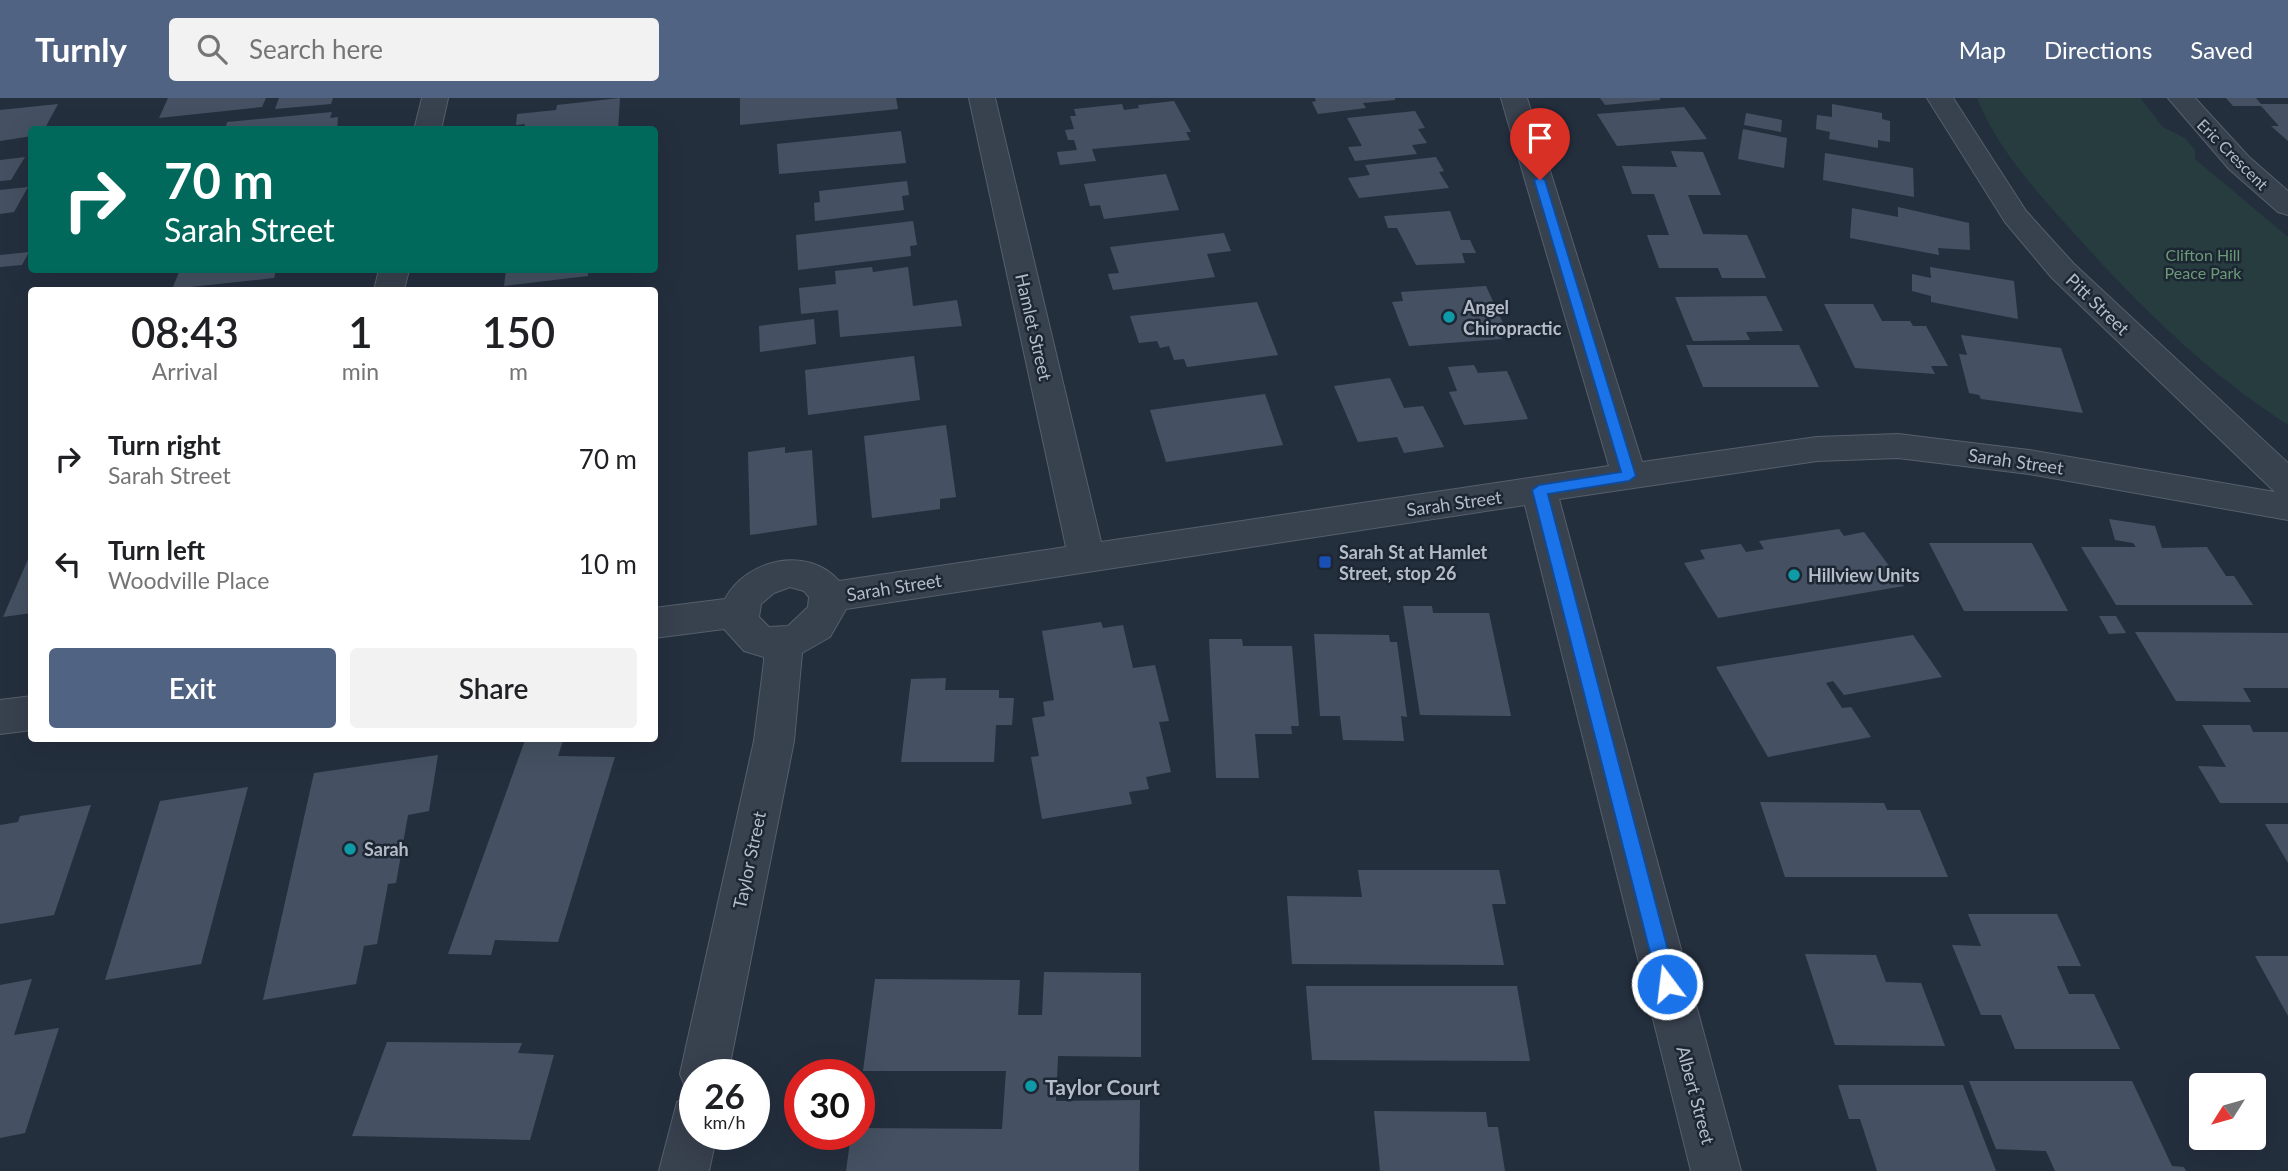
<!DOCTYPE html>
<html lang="en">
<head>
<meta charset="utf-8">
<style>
	:root { --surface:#fff; --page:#f2f2f2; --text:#202124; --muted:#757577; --accent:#506383 }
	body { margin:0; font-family:Lato,sans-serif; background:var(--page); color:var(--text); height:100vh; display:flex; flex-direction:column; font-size:26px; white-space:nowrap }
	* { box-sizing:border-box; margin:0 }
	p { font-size:23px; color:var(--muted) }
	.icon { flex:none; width:38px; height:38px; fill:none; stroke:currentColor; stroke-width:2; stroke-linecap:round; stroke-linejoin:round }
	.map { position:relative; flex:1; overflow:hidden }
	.side { position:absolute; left:28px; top:189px; width:630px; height:455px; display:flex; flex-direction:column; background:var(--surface); border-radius:7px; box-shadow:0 7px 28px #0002 }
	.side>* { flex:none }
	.banner { position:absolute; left:28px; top:28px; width:630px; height:147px; border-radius:7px; box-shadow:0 7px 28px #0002; background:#00695c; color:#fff; overflow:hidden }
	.needle { width:46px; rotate:233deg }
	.tools { position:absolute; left:2189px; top:975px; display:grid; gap:14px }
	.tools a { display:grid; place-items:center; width:77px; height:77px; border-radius:7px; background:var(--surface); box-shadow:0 7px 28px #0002; font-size:35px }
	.speed { position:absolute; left:679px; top:961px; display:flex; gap:14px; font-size:35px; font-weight:700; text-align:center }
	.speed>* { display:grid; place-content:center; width:91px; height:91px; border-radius:50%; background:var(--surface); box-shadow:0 7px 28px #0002; line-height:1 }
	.speed small { font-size:18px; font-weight:400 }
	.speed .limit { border:10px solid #d22; background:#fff; color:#111 }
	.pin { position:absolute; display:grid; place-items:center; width:60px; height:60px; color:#fff; margin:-72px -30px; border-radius:50% 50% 50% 0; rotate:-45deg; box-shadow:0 0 7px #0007 }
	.pin .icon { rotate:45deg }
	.me { position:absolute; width:77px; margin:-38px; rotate:345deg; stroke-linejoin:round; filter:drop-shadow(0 0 5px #0008) }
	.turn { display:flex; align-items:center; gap:24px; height:147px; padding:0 21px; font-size:32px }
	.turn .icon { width:91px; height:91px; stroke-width:2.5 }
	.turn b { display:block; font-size:49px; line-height:60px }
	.eta { display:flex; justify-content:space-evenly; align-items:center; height:119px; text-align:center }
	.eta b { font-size:42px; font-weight:600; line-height:49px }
	.cta { display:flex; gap:14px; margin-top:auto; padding:14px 21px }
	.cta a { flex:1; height:80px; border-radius:7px; background:var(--accent); color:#fff; font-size:28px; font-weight:600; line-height:80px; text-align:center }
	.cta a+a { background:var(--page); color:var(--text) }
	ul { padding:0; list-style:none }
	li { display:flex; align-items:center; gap:21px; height:105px; padding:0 21px }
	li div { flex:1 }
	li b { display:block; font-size:26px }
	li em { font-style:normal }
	header { display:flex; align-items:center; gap:42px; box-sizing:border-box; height:98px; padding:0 35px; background:var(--accent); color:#fff }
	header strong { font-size:33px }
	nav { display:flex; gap:38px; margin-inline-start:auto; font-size:24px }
	.search { width:490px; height:63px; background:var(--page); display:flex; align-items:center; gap:18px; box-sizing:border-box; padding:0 24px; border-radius:7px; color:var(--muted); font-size:26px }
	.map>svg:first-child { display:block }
	.green { fill:#263c3f }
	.building { fill:#455162 }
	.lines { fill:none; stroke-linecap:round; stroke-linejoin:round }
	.minor-casing { stroke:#565f6c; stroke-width:2 }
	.minor { fill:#38414e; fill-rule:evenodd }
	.route { fill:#1a73e8; stroke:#114b97; stroke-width:2 }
	.culture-dot { fill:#0f9aa8; stroke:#1d2633; stroke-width:2.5 }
	.transit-dot { fill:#1a4fb4; stroke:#1d2633; stroke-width:2.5 }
	.labels { text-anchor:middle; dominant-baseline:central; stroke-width:5; stroke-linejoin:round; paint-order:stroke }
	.far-street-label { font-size:16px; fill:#b4bcc9; stroke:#1d2633 }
	.far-park-label { font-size:16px; fill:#6b9a76; stroke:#1d2633 }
	.street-label { font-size:18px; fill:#b4bcc9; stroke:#1d2633 }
	.poi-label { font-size:18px; font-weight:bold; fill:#b4bcc9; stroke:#1d2633; text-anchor:start }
	.near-poi-label { font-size:21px; font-weight:bold; fill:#b4bcc9; stroke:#1d2633; text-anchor:start }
</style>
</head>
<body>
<header>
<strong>Turnly</strong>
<div class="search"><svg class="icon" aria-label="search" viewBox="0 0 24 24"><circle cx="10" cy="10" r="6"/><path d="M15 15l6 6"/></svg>Search here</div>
<nav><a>Map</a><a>Directions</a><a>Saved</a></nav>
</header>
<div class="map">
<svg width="2288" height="1073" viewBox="0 0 2288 1073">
	<rect width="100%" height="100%" fill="#242f3e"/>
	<path class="green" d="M1977,0h163l23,29 22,11 10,12v9l93,78v188c-81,-52 -151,-121 -215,-193 -36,-40 -76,-83 -96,-134z"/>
	<g class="building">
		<polygon points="168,0 266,0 262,9 159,20"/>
		<polygon points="279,0 333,0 331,6 275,11"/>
		<polygon points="620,0 618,32 524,32 525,26 516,27 517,16 556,12 557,7"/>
		<polygon points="740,0 896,0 898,11 740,27"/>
		<polygon points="1315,0 1395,0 1395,2 1363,5 1366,10 1318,16 1312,4 1316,3"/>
		<polygon points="1600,0 1660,0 1660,2 1605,7"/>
		<polygon points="2226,0 2256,0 2261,6 2288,6 2288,43 2271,28 2279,28 2261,8 2233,8"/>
		<polygon points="1174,3 1191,34 1186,34 1190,42 1092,51 1096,63 1060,67 1057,54 1077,52 1074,42 1068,42 1065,32 1074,31 1070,18 1076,18 1074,11 1122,6 1124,12 1139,10 1138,7"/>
		<polygon points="58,6 44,32 32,32 32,38 0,43 0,12"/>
		<polygon points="1832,6 1882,15 1882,21 1890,23 1890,44 1878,42 1878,50 1829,41 1830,34 1816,31 1817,17 1832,19"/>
		<polygon points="1684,9 1707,41 1617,48 1597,16"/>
		<polygon points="1415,13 1425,30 1418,31 1427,45 1412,47 1417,56 1355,63 1348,49 1362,48 1347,20"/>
		<polygon points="332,14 330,20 338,19 337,32 225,32 227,24"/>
		<polygon points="1746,15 1782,22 1781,34 1744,27"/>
		<polygon points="1743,31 1787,40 1784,70 1738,61"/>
		<polygon points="901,33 906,65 779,76 777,46"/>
		<polygon points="1671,53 1703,54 1721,97 1688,97 1703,136 1747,137 1766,180 1722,180 1718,170 1659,170 1647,137 1669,137 1654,96 1632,96 1622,68 1677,69"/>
		<polygon points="1825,55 1913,70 1914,99 1823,82"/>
		<polygon points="25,59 11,82 0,83 0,62"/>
		<polygon points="1436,59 1444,73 1439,74 1449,90 1359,100 1348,80 1370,77 1365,67"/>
		<polygon points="1166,76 1179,112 1104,121 1100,107 1090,108 1084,86"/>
		<polygon points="907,83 909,97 902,98 904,112 815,123 814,105 820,104 819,93"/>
		<polygon points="28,89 14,114 0,116 0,92"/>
		<polygon points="1898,109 1969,125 1970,152 1938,150 1939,157 1850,140 1852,110 1898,119"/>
		<polygon points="1450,113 1461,142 1470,142 1476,155 1462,155 1465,165 1416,167 1397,130 1388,130 1384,118"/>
		<polygon points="913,123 917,147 910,148 911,158 798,172 796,137"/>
		<polygon points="1224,135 1231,153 1207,156 1215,179 1113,192 1108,176 1119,175 1110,149"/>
		<polygon points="29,154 22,167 0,169 0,157"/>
		<polygon points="872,169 873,174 908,169 913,208 957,202 962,228 840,239 838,212 801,216 799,190 836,186 835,173"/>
		<polygon points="1930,169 2014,183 2018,221 1931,204 1931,198 1912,193 1912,176 1931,180"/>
		<polygon points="180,172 276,172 274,180 172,191"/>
		<polygon points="506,172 597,172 597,173 588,174 588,178 504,188"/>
		<polygon points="1486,188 1507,234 1498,235 1502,241 1409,248 1392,204 1403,203 1401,194"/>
		<polygon points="1766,198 1783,233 1746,234 1750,242 1693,243 1675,199"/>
		<polygon points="1257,204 1278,257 1187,269 1184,261 1174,262 1169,248 1160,250 1157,243 1139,245 1130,218"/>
		<polygon points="1824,206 1873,206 1882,223 1910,223 1913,228 1926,228 1948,268 1931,268 1935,276 1855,270"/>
		<polygon points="814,221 816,246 760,254 759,228"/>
		<polygon points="1961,237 2061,250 2083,315 1981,301 1979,297 1969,295 1959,256 1967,257"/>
		<polygon points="1686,247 1799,247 1819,289 1703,289"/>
		<polygon points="914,258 920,302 808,317 805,272"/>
		<polygon points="1474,267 1478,275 1507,273 1528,321 1464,327 1449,294 1457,293 1448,269"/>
		<polygon points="1390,280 1404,310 1423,308 1444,349 1404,355 1397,339 1358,344 1334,288"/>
		<polygon points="1265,296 1283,347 1166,364 1150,312"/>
		<polygon points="946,327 956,399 940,401 940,411 872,420 864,338"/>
		<polygon points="785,349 785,355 812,352 817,427 750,437 748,354"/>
		<polygon points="2109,421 2155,428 2162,450 2207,449 2226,478 2234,478 2253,507 2116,507 2081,449 2136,449 2133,445 2115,442"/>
		<polygon points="1839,431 1844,438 1864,434 1904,488 1718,520 1684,465 1705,461 1700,452 1741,446 1746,454 1764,451 1759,443"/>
		<polygon points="1929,445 2032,445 2068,513 1964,513"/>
		<polygon points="32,452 32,515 3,519"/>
		<polygon points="1403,508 1432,508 1433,515 1489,515 1511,618 1420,617"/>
		<polygon points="2099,518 2116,518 2126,535 2109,536"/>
		<polygon points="1101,524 1103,530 1123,527 1133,570 1155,567 1169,623 1159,624 1171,674 1146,679 1149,691 1129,694 1132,706 1042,721 1031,659 1039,658 1032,620 1045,618 1043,604 1054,602 1042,533"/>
		<polygon points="2135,534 2288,535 2288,590 2243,590 2251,604 2176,603"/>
		<polygon points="1314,536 1389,537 1390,544 1397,544 1407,619 1401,618 1404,643 1343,642 1340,618 1320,618"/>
		<polygon points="1913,537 1942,579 1844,597 1833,583 1826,585 1842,610 1851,609 1871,639 1768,659 1716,569"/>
		<polygon points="1209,541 1242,541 1243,548 1292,548 1299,628 1291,628 1292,636 1255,636 1259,680 1216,680"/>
		<polygon points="946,580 945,592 999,592 999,600 1014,600 1012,627 996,627 994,664 901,664 911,581"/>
		<polygon points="2202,627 2250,627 2253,634 2288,634 2288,705 2220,705 2198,668 2226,669"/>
		<polygon points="525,642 563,643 558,658 615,659 558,844 495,842 491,857 448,856"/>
		<polygon points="438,657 429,713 408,717 396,785 388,786 377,846 364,848 356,886 263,902 314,675"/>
		<polygon points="248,689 201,866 105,882 160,703"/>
		<polygon points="1760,704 1884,705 1887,712 1920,712 1948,779 1785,779"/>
		<polygon points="91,707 54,817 0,826 0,727 18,724 20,718"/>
		<polygon points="2265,726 2288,726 2288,765"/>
		<polygon points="1358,772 1499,772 1506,806 1492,806 1504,867 1292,866 1287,798 1362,799"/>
		<polygon points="1968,816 2057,816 2081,868 2057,868 2069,896 2094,896 2120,951 2015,951 2001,917 1981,917 1952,847 1981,848"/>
		<polygon points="1805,856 1876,857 1886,884 1921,885 1945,948 1835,947"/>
		<polygon points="2255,858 2288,858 2288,918"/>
		<polygon points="1044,874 1141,875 1141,959 1058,958 1056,1003 1140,1002 1139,1073 846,1073 851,1036 859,1036 859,1030 1002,1031 1006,973 863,973 875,881 1020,882 1018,917 1042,917"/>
		<polygon points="32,881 14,937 59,930 25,1035 0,1040 0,887"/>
		<polygon points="1306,888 1517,888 1530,963 1312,962"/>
		<polygon points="387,944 522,945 518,955 554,957 530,1042 352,1038"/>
		<polygon points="1969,983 2132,983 2172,1068 2184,1069 2186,1073 2055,1073 2046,1053 1996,1051"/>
		<polygon points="1838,987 1963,987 1996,1073 1877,1073 1860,1021 1849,1021"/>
		<polygon points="1374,1013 1486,1014 1488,1029 1498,1029 1505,1073 1380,1073"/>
	</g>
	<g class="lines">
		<g class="minor-casing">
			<g id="minor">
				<polygon points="422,0 448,0 441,32 414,32"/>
				<path d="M969,0h26l106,444 508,-76 -108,-368h26l115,364 175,-25 81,-3 131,16 246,42 -223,-214 -47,-56 -78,-124h26l73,113 48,53 214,199v57l-259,-46 -131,-16 -81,3 -258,38 182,672h-50l-166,-666 -679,104 -16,28 -28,16 -8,88 -66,333h-33v20l-8,-3 -7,-17 74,-333 10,-80v-4l-20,-6 -20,-22 -70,9v-30l71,-9c21,-40 83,-54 114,-18l227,-34zM790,489l14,4 5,6 -1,10 -20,19 -19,1 -10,-10 2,-13 13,-11z"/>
				<polygon points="2168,0 2195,0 2249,59 2288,93 2288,117 2278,114 2229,71"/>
				<polygon points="379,172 409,172 404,192 374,192"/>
				<polygon points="32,598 32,632 0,636 0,602"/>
				<polygon points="695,997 695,1036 717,1036 709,1073 659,1073 677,1004"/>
			</g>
		</g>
		<use href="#minor" class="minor"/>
	</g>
	<polygon class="route" points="1540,79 1545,82 1636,378 1629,383 1548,396 1677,886 1674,892 1667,895 1661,892 1658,886 1532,392 1539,387 1621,374 1534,82"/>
	<g class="culture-dot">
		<circle cx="1449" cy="219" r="7"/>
		<circle cx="1794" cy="477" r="7"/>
		<circle cx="350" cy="751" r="7"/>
		<circle cx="1031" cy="988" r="7"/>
	</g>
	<rect class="transit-dot" x="1318" y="457" width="14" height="14" rx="3.5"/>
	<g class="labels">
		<g class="far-street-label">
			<text transform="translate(2233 56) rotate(45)">Eric Crescent</text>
		</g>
		<g class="far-park-label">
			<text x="2203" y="156">Clifton Hill<tspan x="2203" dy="18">Peace Park</tspan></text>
		</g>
		<g class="street-label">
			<text transform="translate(2098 206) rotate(44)">Pitt Street</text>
			<text transform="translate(1034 229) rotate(77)">Hamlet Street</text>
			<text transform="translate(2016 363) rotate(8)">Sarah Street</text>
			<text transform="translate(1454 405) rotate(-8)">Sarah Street</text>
			<text transform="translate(894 489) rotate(-9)">Sarah Street</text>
			<text transform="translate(749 762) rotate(-78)">Taylor Street</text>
			<text transform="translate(1696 997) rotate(75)">Albert Street</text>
		</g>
		<g class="poi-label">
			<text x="1463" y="209">Angel<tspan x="1463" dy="21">Chiropractic</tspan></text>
			<text x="1339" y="454">Sarah St at Hamlet<tspan x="1339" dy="21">Street, stop 26</tspan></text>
			<text x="1808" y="477">Hillview Units</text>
			<text x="364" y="751">Sarah</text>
		</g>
		<g class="near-poi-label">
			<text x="1045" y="988">Taylor Court</text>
		</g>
	</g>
</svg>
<div class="tools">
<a><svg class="needle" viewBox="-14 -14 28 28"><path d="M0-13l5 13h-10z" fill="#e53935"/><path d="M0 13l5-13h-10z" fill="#757577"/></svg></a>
</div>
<div class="speed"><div>26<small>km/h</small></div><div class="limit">30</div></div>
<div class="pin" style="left:1540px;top:82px;background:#d93025"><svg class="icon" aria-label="arrive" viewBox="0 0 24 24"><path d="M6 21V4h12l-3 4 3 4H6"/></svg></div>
<svg class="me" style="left:1667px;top:886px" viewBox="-20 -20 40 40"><circle r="17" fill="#1a73e8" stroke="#fff" stroke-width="3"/><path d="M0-11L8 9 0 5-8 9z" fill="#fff"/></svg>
<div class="banner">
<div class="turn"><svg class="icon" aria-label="right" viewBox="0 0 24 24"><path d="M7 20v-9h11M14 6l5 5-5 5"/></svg><div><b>70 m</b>Sarah Street</div></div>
</div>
<section class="side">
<div class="eta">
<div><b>08:43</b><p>Arrival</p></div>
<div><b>1</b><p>min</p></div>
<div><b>150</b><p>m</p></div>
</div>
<ul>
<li><svg class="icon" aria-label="right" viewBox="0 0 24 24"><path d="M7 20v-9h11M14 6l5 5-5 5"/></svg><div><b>Turn right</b><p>Sarah Street</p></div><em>70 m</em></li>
<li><svg class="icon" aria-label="left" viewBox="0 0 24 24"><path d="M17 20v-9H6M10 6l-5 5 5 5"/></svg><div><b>Turn left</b><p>Woodville Place</p></div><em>10 m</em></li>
</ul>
<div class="cta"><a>Exit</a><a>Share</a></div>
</section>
</div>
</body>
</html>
